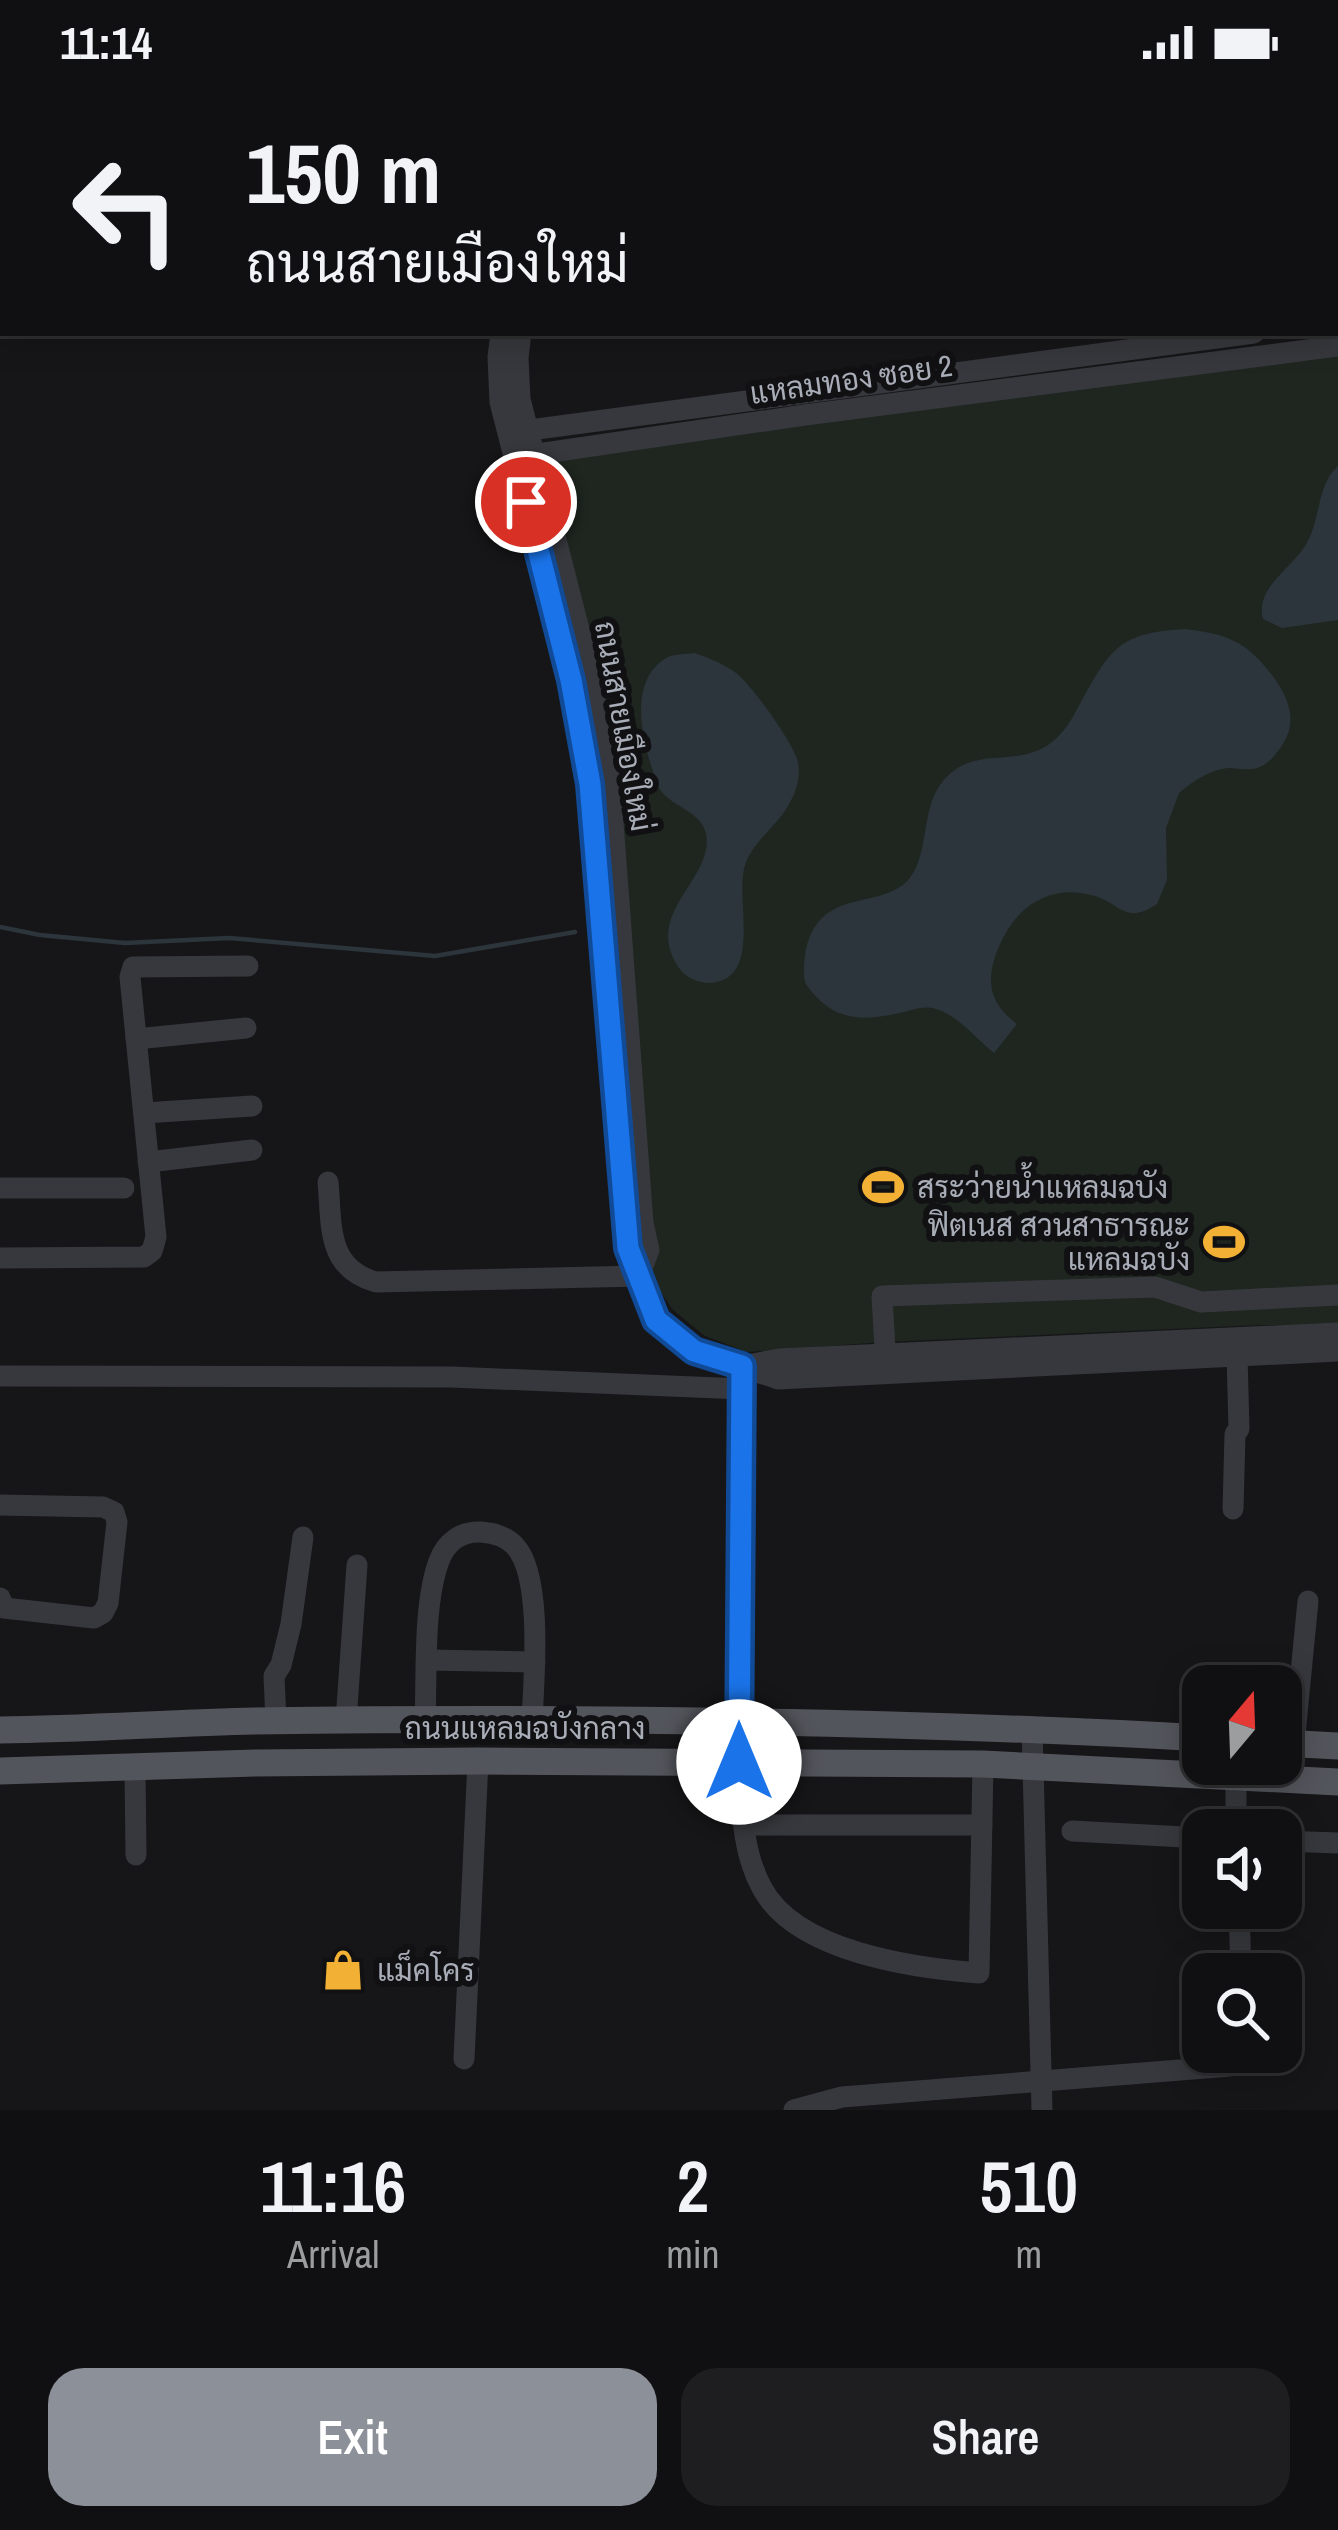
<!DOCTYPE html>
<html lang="en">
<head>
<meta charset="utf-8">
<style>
	:root { --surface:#101012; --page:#1e1e20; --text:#f1f3f6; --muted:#9c9d9f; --line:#303032; --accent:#8c9099 }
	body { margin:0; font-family:"Archivo Narrow",Sarabun,sans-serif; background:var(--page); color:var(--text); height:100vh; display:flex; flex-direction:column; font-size:45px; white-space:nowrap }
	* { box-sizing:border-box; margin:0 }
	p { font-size:39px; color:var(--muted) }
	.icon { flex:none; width:66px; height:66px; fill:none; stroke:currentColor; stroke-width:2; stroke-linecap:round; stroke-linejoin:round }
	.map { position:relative; height:2026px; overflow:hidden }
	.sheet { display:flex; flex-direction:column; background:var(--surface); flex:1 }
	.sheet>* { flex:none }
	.banner { position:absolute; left:0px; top:0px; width:1338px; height:252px; box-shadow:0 6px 30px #0003,0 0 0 3px var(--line); background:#101012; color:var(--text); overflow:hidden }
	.needle { width:78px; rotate:19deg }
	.buttons { position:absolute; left:1182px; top:1581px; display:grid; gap:24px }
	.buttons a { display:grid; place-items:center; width:120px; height:120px; border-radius:24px; background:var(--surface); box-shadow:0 6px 30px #0003,0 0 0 3px var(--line); font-size:60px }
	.pin { position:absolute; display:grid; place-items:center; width:102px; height:102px; color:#fff; margin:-51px; border:6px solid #fff; border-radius:50%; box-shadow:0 3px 12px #0007 }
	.me { position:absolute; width:132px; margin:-66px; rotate:0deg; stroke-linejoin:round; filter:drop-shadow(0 0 9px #0008) }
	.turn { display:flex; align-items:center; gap:42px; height:252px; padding:0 48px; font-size:54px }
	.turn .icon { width:156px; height:156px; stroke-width:2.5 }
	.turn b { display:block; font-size:84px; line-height:102px }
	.eta { display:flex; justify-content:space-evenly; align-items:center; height:204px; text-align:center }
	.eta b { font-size:72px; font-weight:600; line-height:84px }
	.action { display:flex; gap:24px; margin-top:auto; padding:24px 48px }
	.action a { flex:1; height:138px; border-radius:36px; background:var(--accent); color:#fff; font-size:48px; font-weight:600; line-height:138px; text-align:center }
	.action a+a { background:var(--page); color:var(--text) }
	.status { display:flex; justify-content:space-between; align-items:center; height:84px; padding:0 60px; background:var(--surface); direction:ltr }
	.status svg { height:33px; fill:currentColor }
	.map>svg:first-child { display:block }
	.green { fill:#1e261f }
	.water { fill:#2c353c }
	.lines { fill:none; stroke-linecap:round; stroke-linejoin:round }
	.stream { stroke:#2c353c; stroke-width:4.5 }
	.minor { stroke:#37383d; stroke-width:21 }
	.major { stroke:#53555c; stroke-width:27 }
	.route-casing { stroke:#114b97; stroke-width:30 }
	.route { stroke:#1a73e8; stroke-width:21 }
	.labels { text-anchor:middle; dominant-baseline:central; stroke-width:12; stroke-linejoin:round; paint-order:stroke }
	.street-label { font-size:30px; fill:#a8adb8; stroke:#111113 }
	.poi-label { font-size:30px; fill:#a8adb8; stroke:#111113; text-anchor:start }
</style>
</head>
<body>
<div class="status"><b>11:14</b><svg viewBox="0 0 49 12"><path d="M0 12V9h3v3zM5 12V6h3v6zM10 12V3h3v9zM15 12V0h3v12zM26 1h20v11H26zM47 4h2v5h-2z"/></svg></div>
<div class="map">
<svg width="1338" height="2026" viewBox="0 0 1338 2026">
	<rect width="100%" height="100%" fill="#161618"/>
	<polygon class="green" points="1338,262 1338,1241 1261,1241 884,1258 747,1268 705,1252 673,1226 661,1209 651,1187 534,370"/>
	<g class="water">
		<path d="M1338,382v154l-56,8 -19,-9c-8,-31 27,-49 42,-73 16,-24 11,-61 33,-80z"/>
		<path d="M1185,545c42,5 61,12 87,46 19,25 27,50 6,76 -6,8 -12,14 -21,17 -10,3 -19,0 -28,0 -18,1 -37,14 -50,25l-13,35 1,52 -10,24c-8,5 -16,10 -26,9 -9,-1 -18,-9 -26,-13 -31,-14 -64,-9 -87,16 -14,16 -25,39 -27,60 -1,22 10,36 26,48l-23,29c-18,-14 -36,-38 -58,-44 -13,-4 -23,1 -36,4 -28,6 -55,9 -77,-10 -7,-6 -14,-13 -18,-21 -2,-9 -1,-19 0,-27 12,-71 76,-43 104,-76 20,-24 12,-67 31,-94 30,-42 71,-16 108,-40 16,-11 24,-26 33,-43 30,-54 38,-69 104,-73z"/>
		<path d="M695,569c14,5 29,11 41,20 15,11 58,71 62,89 3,15 -2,31 -10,44 -12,21 -35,35 -43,59 -11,34 19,114 -35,118 -11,0 -24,-5 -31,-15 -38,-55 36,-89 27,-134 -4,-22 -33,-27 -45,-43 -4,-5 -5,-11 -7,-17 -12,-33 -27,-95 14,-117 7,-3 19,-3 27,-4z"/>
	</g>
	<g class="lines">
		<polyline class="stream" points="0,843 40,851 125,859 229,854 435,872 575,848"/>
		<g class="minor">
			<polyline points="233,0 233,3"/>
			<polyline points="561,3 561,0"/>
			<polyline points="580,3 581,0"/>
			<polyline points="1335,29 1338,29"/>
			<polyline points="1335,238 1338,238"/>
			<path d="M501,249l-3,24 2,45 71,279 19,104 34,440c7,46 29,106 73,127 25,12 55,17 81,27l560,-28"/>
			<polyline points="521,249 518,274 520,315 591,592 610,698 643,1139 649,1166 639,1192"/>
			<polyline points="515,348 1254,249"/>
			<polyline points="524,372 805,331 1338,262"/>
			<polyline points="136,955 246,944"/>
			<polyline points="144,1029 252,1022"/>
			<polyline points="148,1078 252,1066"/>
			<path d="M328,1098c4,43 -2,86 48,100l263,-6"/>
			<polyline points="0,1104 124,1104"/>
			<polyline points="0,1174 144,1173 152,1167 156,1153 130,893 133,883 248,882"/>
			<path d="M742,1282l-3,396c3,42 2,88 23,126 34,64 152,80 217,85l4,-209"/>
			<polyline points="742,1282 779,1275 1338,1249"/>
			<polyline points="886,1283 882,1212 1155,1203 1201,1218 1338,1211"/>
			<polyline points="0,1292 452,1293 742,1305"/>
			<polyline points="0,1421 103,1423 114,1428 117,1438 108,1519 103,1529 94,1534 4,1524 0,1514"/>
			<polyline points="1233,1425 1235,1350 1239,1345 1237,1271"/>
			<polyline points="428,1576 535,1578"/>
			<path d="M425,1636c2,-46 -2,-116 14,-159 7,-19 22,-30 42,-29 13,1 25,4 34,14 28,30 19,133 17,174"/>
			<polyline points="276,1637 274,1592 281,1581 291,1540 303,1453"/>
			<polyline points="346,1637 357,1481"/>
			<polyline points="1032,1644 1042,2026"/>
			<polyline points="1294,1660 1308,1517"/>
			<polyline points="135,1684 136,1771"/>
			<polyline points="1236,1693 1236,1746"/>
			<polyline points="744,1741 982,1741"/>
			<polyline points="1072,1747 1203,1754"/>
			<polyline points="1281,1757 1338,1759"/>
			<polyline points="1239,1824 1241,1890"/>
			<polyline points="464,1975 478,1677"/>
			<polyline points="794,2026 842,2013 1230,1982 1241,1968"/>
		</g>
		<g class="major">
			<path d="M0,1646c85,-1 170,-7 255,-9 316,-4 633,-1 948,17"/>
			<polyline points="1281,1659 1338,1662"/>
			<polyline points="0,1687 255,1679 478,1677 983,1680 1338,1698"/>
		</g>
	</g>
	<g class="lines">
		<g class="route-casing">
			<polyline id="route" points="526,418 571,596 590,700 628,1164 656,1236 694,1267 742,1282 739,1678"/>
		</g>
		<use href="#route" class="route"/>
	</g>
	<defs>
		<g id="stadium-bare" transform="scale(3.24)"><path d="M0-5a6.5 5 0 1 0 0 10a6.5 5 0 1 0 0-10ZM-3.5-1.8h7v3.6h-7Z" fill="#f2b134" stroke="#111113" stroke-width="2.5" paint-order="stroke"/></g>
		<g id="shop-bare" transform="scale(3.24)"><path d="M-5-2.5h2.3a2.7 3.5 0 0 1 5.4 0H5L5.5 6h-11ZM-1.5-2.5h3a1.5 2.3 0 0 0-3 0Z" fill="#f2b134" stroke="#111113" stroke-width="2.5" paint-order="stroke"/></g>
	</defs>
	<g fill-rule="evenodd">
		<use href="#stadium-bare" x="883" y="1103"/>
		<use href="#stadium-bare" x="1224" y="1158"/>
		<use href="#shop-bare" x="343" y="1886"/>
	</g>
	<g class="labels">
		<g class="street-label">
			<text transform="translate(851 295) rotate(-8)">แหลมทอง ซอย 2</text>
			<text transform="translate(624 642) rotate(80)">ถนนสายเมืองใหม่</text>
			<text x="525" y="1644">ถนนแหลมฉบังกลาง</text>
		</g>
		<g class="poi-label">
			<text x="917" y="1103">สระว่ายน้ำแหลมฉบัง</text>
			<text x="1190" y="1141" text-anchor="end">ฟิตเนส สวนสาธารณะ<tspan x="1190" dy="34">แหลมฉบัง</tspan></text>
			<text x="377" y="1886">แม็คโคร</text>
		</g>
	</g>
</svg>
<div class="buttons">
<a><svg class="needle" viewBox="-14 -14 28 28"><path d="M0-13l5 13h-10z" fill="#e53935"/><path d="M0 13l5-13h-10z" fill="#9c9d9f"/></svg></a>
<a><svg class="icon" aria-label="sound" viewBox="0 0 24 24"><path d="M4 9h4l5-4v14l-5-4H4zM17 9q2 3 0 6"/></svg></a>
<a><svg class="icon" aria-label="search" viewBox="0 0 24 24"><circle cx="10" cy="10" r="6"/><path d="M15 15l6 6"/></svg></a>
</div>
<div class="pin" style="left:526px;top:418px;background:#d93025"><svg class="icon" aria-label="arrive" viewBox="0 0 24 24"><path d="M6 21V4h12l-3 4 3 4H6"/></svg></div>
<svg class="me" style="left:739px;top:1678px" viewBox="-20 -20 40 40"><circle r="19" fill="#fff"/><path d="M0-13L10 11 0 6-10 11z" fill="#1a73e8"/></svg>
<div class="banner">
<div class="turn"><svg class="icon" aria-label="left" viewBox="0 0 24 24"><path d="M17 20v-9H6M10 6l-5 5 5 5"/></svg><div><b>150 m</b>ถนนสายเมืองใหม่</div></div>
</div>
</div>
<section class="sheet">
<div class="eta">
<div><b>11:16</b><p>Arrival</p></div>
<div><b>2</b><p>min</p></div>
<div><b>510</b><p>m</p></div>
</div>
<div class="action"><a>Exit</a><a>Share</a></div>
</section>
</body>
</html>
